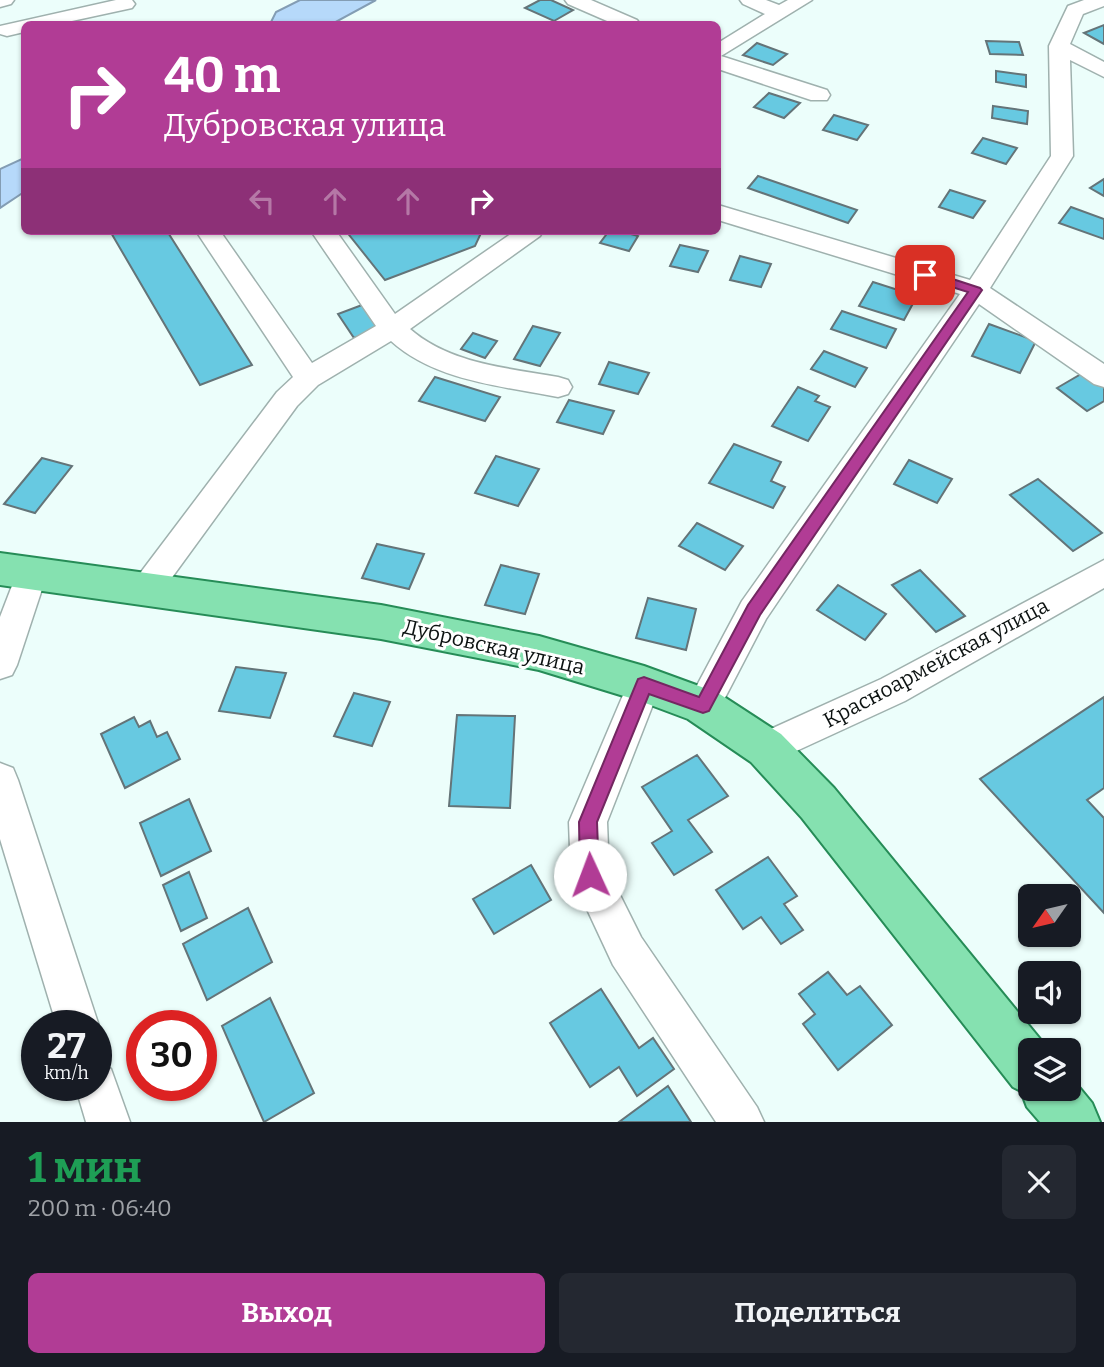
<!DOCTYPE html>
<html lang="ru">
<head>
<meta charset="utf-8">
<style>
	:root { --surface:#171b24; --page:#242831; --text:#f1f3f6; --muted:#9ea1a6; --accent:#b13c95 }
	body { margin:0; font-family:Bitter,serif; background:var(--page); color:var(--text); height:100vh; display:flex; flex-direction:column; font-size:26px; white-space:nowrap }
	* { box-sizing:border-box; margin:0 }
	p { font-size:23px; color:var(--muted) }
	.icon { flex:none; width:38px; height:38px; fill:none; stroke:currentColor; stroke-width:2; stroke-linecap:round; stroke-linejoin:round }
	.map { position:relative; height:1122px; overflow:hidden }
	.panel { display:flex; flex-direction:column; background:var(--surface); flex:1 }
	.panel>* { flex:none }
	.hud { position:absolute; left:21px; top:21px; width:700px; height:214px; border-radius:10px; box-shadow:0 2px 5px #0004; background:#b13c95; color:#fff; overflow:hidden }
	.needle { width:46px; rotate:236deg }
	.tools { position:absolute; left:1018px; top:884px; display:grid; gap:14px }
	.tools a { display:grid; place-items:center; width:63px; height:63px; border-radius:10px; background:var(--surface); box-shadow:0 2px 5px #0004; font-size:35px }
	.speed { position:absolute; left:21px; top:1010px; display:flex; gap:14px; font-size:35px; font-weight:700; text-align:center }
	.speed>* { display:grid; place-content:center; width:91px; height:91px; border-radius:50%; background:var(--surface); box-shadow:0 2px 5px #0004; line-height:1 }
	.speed small { font-size:18px; font-weight:400 }
	.speed .limit { border:10px solid #d22; background:#fff; color:#111 }
	.pin { position:absolute; display:grid; place-items:center; width:60px; height:60px; color:#fff; margin:-30px; border-radius:14px; box-shadow:0 4px 10px #0006 }
	.me { position:absolute; width:77px; margin:-38px; rotate:358deg; stroke-linejoin:round; filter:drop-shadow(0 0 5px #0008) }
	.turn { display:flex; align-items:center; gap:24px; height:147px; padding:0 28px; font-size:32px }
	.turn .icon { width:91px; height:91px; stroke-width:2.5 }
	.turn b { display:block; font-size:49px; line-height:60px }
	.lanes { display:flex; align-items:center; height:66px; padding:0 28px; background:#0003; justify-content:center; gap:35px; direction:ltr }
	.lanes .off { opacity:.35 }
	.round { display:grid; place-items:center; flex:none; width:74px; height:74px; border-radius:10px; background:var(--page) }
	.summary { display:flex; align-items:center; justify-content:space-between; height:119px; padding:0 28px }
	h1 { font-size:42px; font-weight:700; line-height:52px; color:#1e9e55 }
	.button { display:flex; gap:14px; margin-top:auto; padding:14px 28px }
	.button a { flex:1; height:80px; border-radius:10px; background:var(--accent); color:#fff; font-size:28px; font-weight:700; line-height:80px; text-align:center }
	.button a+a { background:var(--page); color:var(--text) }
	.map>svg:first-child { display:block }
	.water { fill:#b6d9fa; stroke:#839db4; stroke-width:2 }
	.building { fill:#67c9e1; stroke:#647478; stroke-width:2 }
	.lines { fill:none; stroke-linecap:round; stroke-linejoin:round }
	.minor-casing { stroke:#9fb1ae; stroke-width:3 }
	.major-casing { stroke:#268c57; stroke-width:4 }
	.minor { fill:#fff; fill-rule:evenodd }
	.major { fill:#85e1b0; fill-rule:evenodd }
	.route { fill:#b13c95; stroke:#732761; stroke-width:2 }
	.labels { text-anchor:middle; dominant-baseline:central; stroke-width:6; stroke-linejoin:round; paint-order:stroke }
	.street-label { font-size:21px; fill:#0c1211; stroke:#fff }
</style>
</head>
<body>
<div class="map">
<svg width="1104" height="1122" viewBox="0 0 1104 1122">
	<rect width="100%" height="100%" fill="#ecfefb"/>
	<g class="water">
		<polygon points="300,0 376,0 332,24 270,24 276,12"/>
		<polygon points="24,158 24,192 0,208 0,169"/>
	</g>
	<g class="building">
		<polygon points="540,0 551,0 573,10 554,21 525,8"/>
		<polygon points="1104,25 1104,44 1084,33"/>
		<polygon points="986,41 1019,42 1023,55 990,54"/>
		<polygon points="757,43 787,54 773,65 743,55"/>
		<polygon points="996,71 1026,75 1026,87 996,82"/>
		<polygon points="769,93 800,103 784,118 754,107"/>
		<polygon points="993,106 1028,111 1027,124 992,118"/>
		<polygon points="834,115 868,125 857,140 823,130"/>
		<polygon points="983,138 1017,148 1006,164 972,153"/>
		<polygon points="758,176 857,210 848,223 748,188"/>
		<polygon points="1104,179 1104,196 1090,188"/>
		<polygon points="950,190 985,201 973,218 939,207"/>
		<polygon points="1071,207 1104,219 1104,239 1059,223"/>
		<polygon points="110,231 167,231 252,365 200,385"/>
		<polygon points="346,231 482,231 475,246 385,280"/>
		<polygon points="609,231 620,231 638,236 629,251 600,243"/>
		<polygon points="680,245 708,251 698,272 670,266"/>
		<polygon points="740,256 771,264 761,287 730,280"/>
		<polygon points="873,282 917,296 904,320 859,306"/>
		<polygon points="362,305 379,329 354,338 338,314"/>
		<polygon points="842,311 896,329 886,348 831,329"/>
		<polygon points="989,324 1036,341 1020,373 972,356"/>
		<polygon points="533,326 560,333 540,366 514,359"/>
		<polygon points="473,333 497,341 485,358 461,349"/>
		<polygon points="824,351 867,368 855,387 811,369"/>
		<polygon points="609,362 649,373 638,394 599,384"/>
		<polygon points="1088,370 1104,383 1104,401 1087,411 1057,388"/>
		<polygon points="435,377 500,397 485,421 419,401"/>
		<polygon points="798,387 819,396 815,401 830,407 808,441 772,426"/>
		<polygon points="569,400 614,411 603,434 557,422"/>
		<polygon points="734,444 781,462 771,481 785,487 773,508 709,483"/>
		<polygon points="496,456 539,469 518,506 475,493"/>
		<polygon points="42,458 72,466 35,513 4,504"/>
		<polygon points="909,460 952,479 937,503 894,484"/>
		<polygon points="1038,479 1102,533 1073,551 1010,495"/>
		<polygon points="697,523 743,546 725,570 679,546"/>
		<polygon points="377,544 424,554 409,589 362,578"/>
		<polygon points="501,565 539,574 525,614 485,605"/>
		<polygon points="920,570 965,616 936,632 892,585"/>
		<polygon points="838,585 886,614 865,640 817,610"/>
		<polygon points="648,598 696,609 686,650 636,638"/>
		<polygon points="236,667 286,673 270,718 219,711"/>
		<polygon points="354,693 390,702 372,746 334,736"/>
		<polygon points="1104,697 1104,788 1087,800 1104,818 1104,913 980,779"/>
		<polygon points="457,715 515,716 510,808 449,806"/>
		<polygon points="134,717 139,727 150,721 157,737 167,732 180,759 125,788 101,734"/>
		<polygon points="697,755 728,796 688,820 712,852 674,875 652,843 672,831 642,787"/>
		<polygon points="189,799 211,851 161,876 140,823"/>
		<polygon points="768,857 797,896 784,904 803,930 781,944 761,917 743,929 716,890"/>
		<polygon points="531,865 551,900 494,934 473,899"/>
		<polygon points="189,872 207,918 181,931 163,885"/>
		<polygon points="248,908 272,962 207,1000 183,944"/>
		<polygon points="828,972 847,995 860,986 892,1025 838,1070 803,1024 815,1014 799,994"/>
		<polygon points="601,989 639,1048 653,1038 674,1069 637,1096 619,1067 590,1087 550,1023"/>
		<polygon points="270,998 314,1093 264,1122 222,1026"/>
		<polygon points="668,1086 691,1122 619,1122"/>
	</g>
	<g class="lines">
		<g class="minor-casing">
			<g id="minor">
				<polygon points="0,0 14,0 11,4 0,7"/>
				<polygon points="116,0 132,0 135,4 132,8 58,24 24,24 24,32 7,36 0,34 0,26"/>
				<polygon points="565,0 591,0 637,20 640,24 614,24 568,4"/>
				<polygon points="740,0 766,0 779,5 788,0 812,0 721,56 827,90 830,95 827,100 811,100 718,69 718,43 765,14 743,4"/>
				<polygon points="1084,0 1104,0 1104,6 1083,14 1070,44 1104,62 1104,77 1070,60 1073,156 990,288 1104,364 1104,387 1094,384 979,304 766,619 715,717 703,721 691,717 686,706 742,601 960,294 718,220 718,205 970,280 1051,156 1049,46 1068,6"/>
				<path d="M196,231h24l92,132 64,-37 -65,-95h25l59,83 120,-83h28l-3,5 -130,93c40,35 98,39 148,48l10,3 4,7 -4,7 -10,3c-56,-11 -123,-16 -167,-56l-73,44 -21,21 -140,192 -11,4 -11,-4 -5,-9 5,-9 142,-188 16,-15z"/>
				<polygon points="1104,560 1104,588 905,701 779,759 766,764 753,759 748,748 753,737 881,679"/>
				<polygon points="31,561 42,565 47,574 17,665 12,675 0,679 0,617 20,565"/>
				<polygon points="644,669 656,674 661,684 607,822 609,873 641,937 757,1107 764,1122 716,1122 613,965 571,875 569,822 632,674"/>
				<polygon points="0,763 13,768 18,780 99,1026 96,1032 96,1026 57,1026 0,839"/>
				<polygon points="96,1063 111,1069 130,1122 86,1122 75,1085 96,1085"/>
			</g>
		</g>
		<g class="major-casing">
			<polygon id="major" points="0,553 381,605 539,636 644,666 718,693 781,734 834,788 1049,1050 1031,1050 1031,1088 1069,1088 1069,1075 1092,1103 1100,1122 1040,1122 1027,1107 1021,1091 1013,1087 802,818 751,762 688,719 640,701 539,670 381,639 0,585"/>
		</g>
		<use href="#minor" class="minor"/>
		<use href="#major" class="major"/>
	</g>
	<polygon class="route" points="925,270 980,288 982,290 760,615 709,711 703,713 649,694 597,822 599,875 597,882 590,885 583,882 580,875 579,822 638,679 644,677 699,697 748,605 968,292 920,277 918,275"/>
	<g class="labels">
		<g class="street-label">
			<text transform="translate(494 647) rotate(13)">Дубровская улица</text>
			<text transform="translate(936 663) rotate(-28)">Красноармейская улица</text>
		</g>
	</g>
</svg>
<div class="tools">
<a><svg class="needle" viewBox="-14 -14 28 28"><path d="M0-13l5 13h-10z" fill="#e53935"/><path d="M0 13l5-13h-10z" fill="#9ea1a6"/></svg></a>
<a><svg class="icon" aria-label="sound" viewBox="0 0 24 24"><path d="M4 9h4l5-4v14l-5-4H4zM17 9q2 3 0 6"/></svg></a>
<a><svg class="icon" aria-label="layers" viewBox="0 0 24 24"><path d="M12 4l9 5-9 5-9-5zM3 14l9 5 9-5"/></svg></a>
</div>
<div class="speed"><div>27<small>km/h</small></div><div class="limit">30</div></div>
<div class="pin" style="left:925px;top:275px;background:#d93025"><svg class="icon" aria-label="arrive" viewBox="0 0 24 24"><path d="M6 21V4h12l-3 4 3 4H6"/></svg></div>
<svg class="me" style="left:590px;top:875px" viewBox="-20 -20 40 40"><circle r="19" fill="#fff"/><path d="M0-13L10 11 0 6-10 11z" fill="#b13c95"/></svg>
<div class="hud">
<div class="turn"><svg class="icon" aria-label="right" viewBox="0 0 24 24"><path d="M7 20v-9h11M14 6l5 5-5 5"/></svg><div><b>40 m</b>Дубровская улица</div></div>
<div class="lanes"><svg class="icon off" aria-label="left" viewBox="0 0 24 24"><path d="M17 20v-9H6M10 6l-5 5 5 5"/></svg><svg class="icon off" aria-label="ahead" viewBox="0 0 24 24"><path d="M12 20V5M6 11l6-6 6 6"/></svg><svg class="icon off" aria-label="ahead" viewBox="0 0 24 24"><path d="M12 20V5M6 11l6-6 6 6"/></svg><svg class="icon" aria-label="right" viewBox="0 0 24 24"><path d="M7 20v-9h11M14 6l5 5-5 5"/></svg></div>
</div>
</div>
<section class="panel">
<div class="summary"><div><h1>1 мин</h1><p>200 m · 06:40</p></div><a class="round"><svg class="icon" aria-label="close" viewBox="0 0 24 24"><path d="M6 6l12 12M18 6L6 18"/></svg></a></div>
<div class="button"><a>Выход</a><a>Поделиться</a></div>
</section>
</body>
</html>
